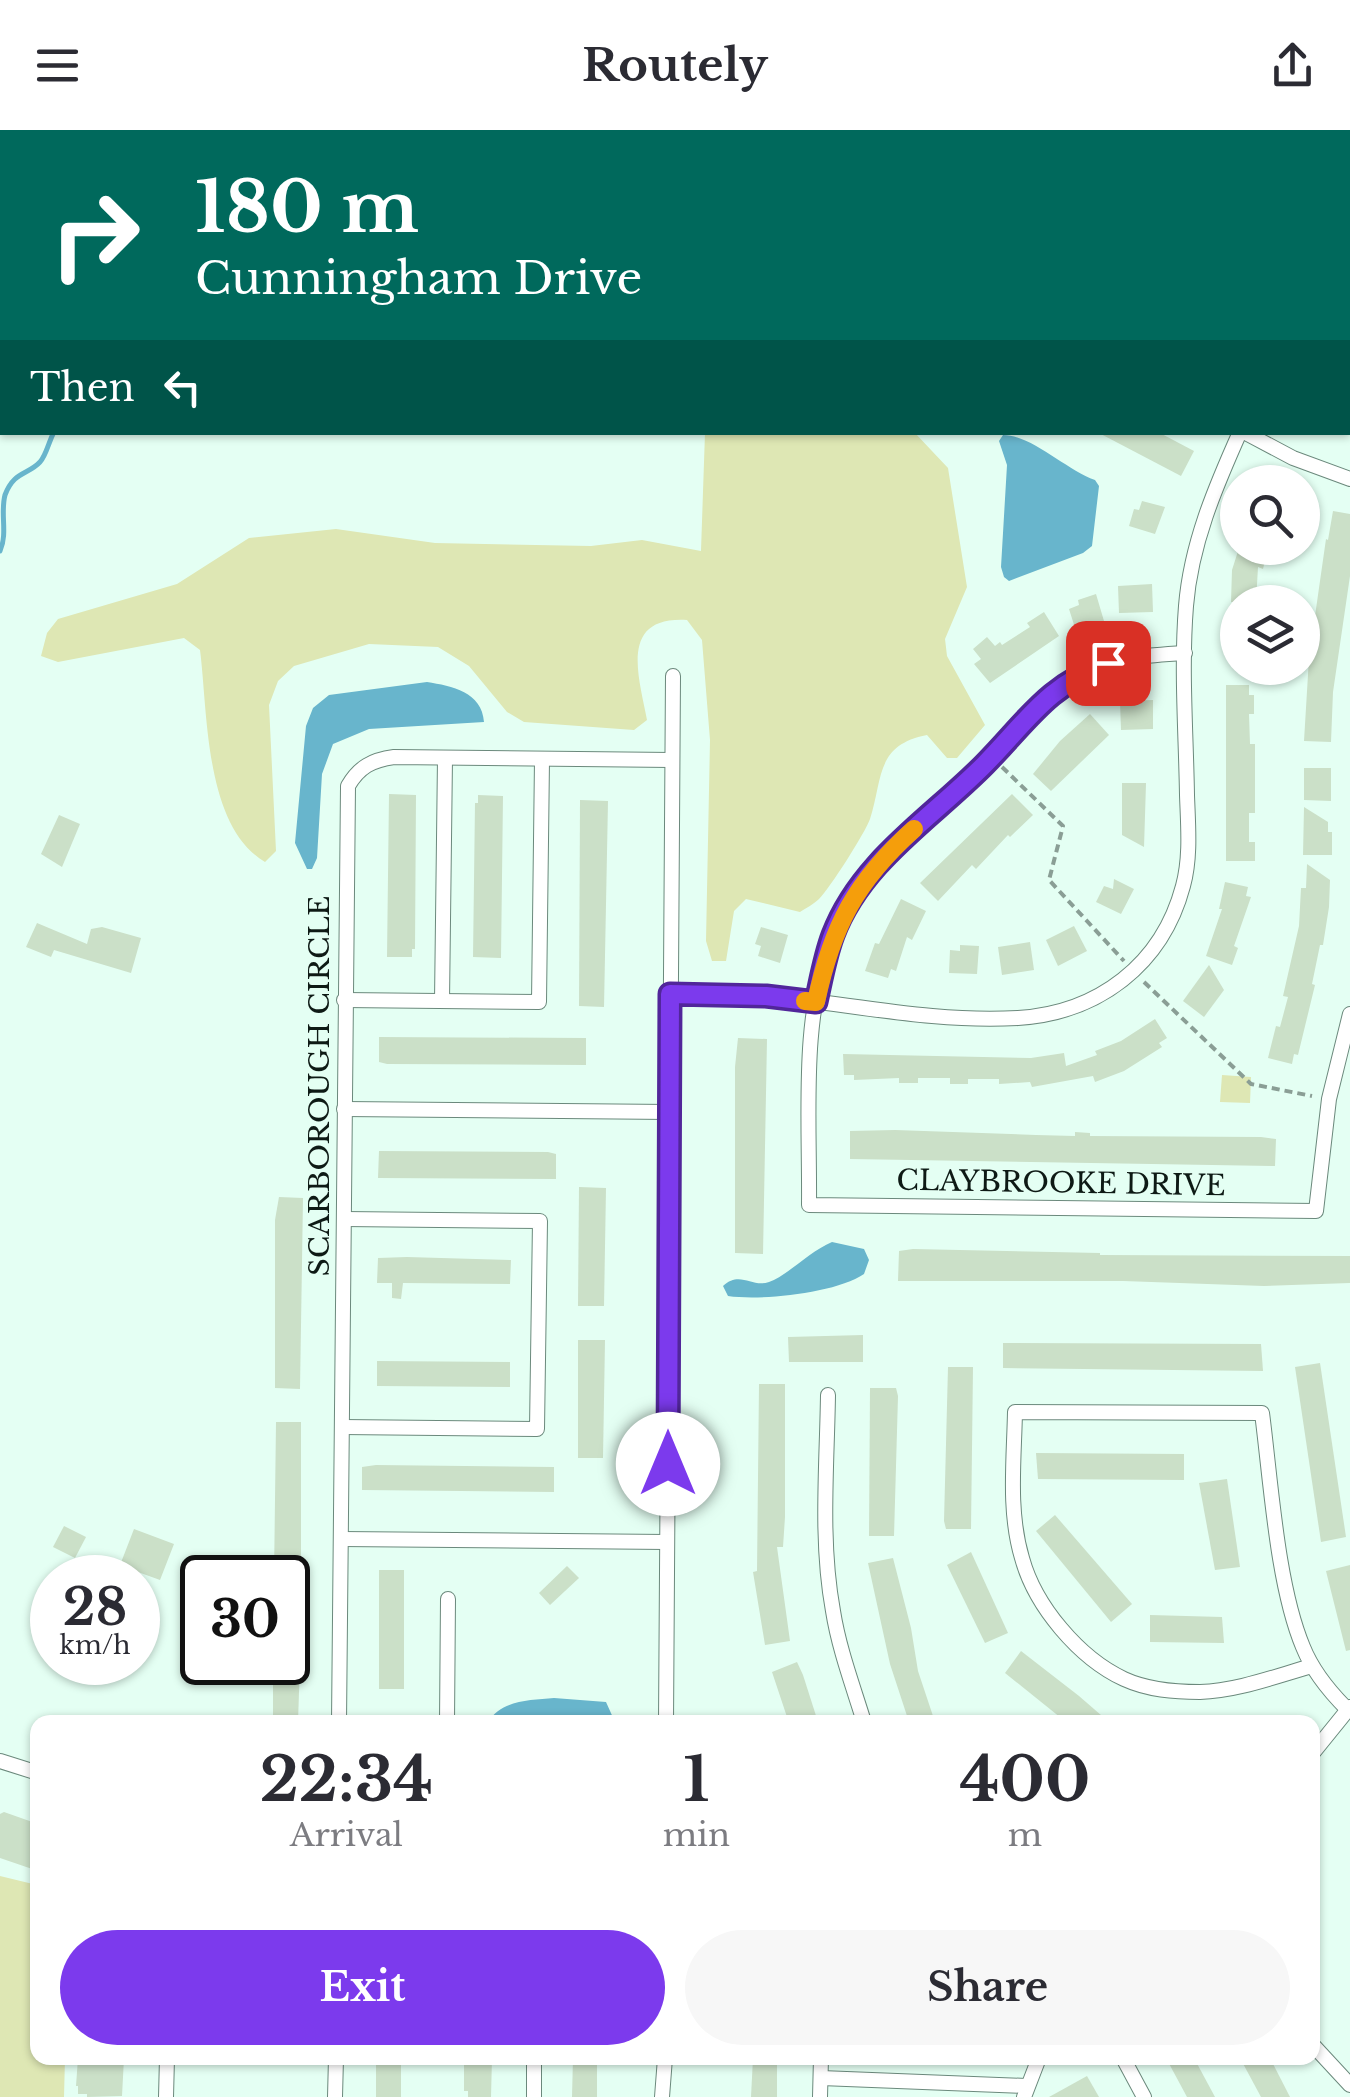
<!DOCTYPE html>
<html lang="en">
<head>
<meta charset="utf-8">
<style>
	:root { --surface:#fff; --page:#f7f7f7; --text:#2b2b33; --muted:#7c7c81; --accent:#7c3aed }
	body { margin:0; font-family:"Libre Baskerville",serif; background:var(--page); color:var(--text); height:100vh; display:flex; flex-direction:column; font-size:38px; white-space:nowrap }
	* { box-sizing:border-box; margin:0 }
	p { font-size:32px; color:var(--muted) }
	.icon { flex:none; width:55px; height:55px; fill:none; stroke:currentColor; stroke-width:2; stroke-linecap:round; stroke-linejoin:round }
	.map { position:relative; flex:1; overflow:hidden }
	.panel { position:absolute; left:30px; top:1585px; width:1290px; height:350px; display:flex; flex-direction:column; background:var(--surface); border-radius:20px; box-shadow:0 2px 8px #0004 }
	.panel>* { flex:none }
	.guide { position:absolute; left:0px; top:0px; width:1350px; height:305px; box-shadow:0 2px 8px #0004; background:#00695c; color:#fff; overflow:hidden }
	.tools { position:absolute; left:1220px; top:335px; display:grid; gap:20px }
	.tools a { display:grid; place-items:center; width:100px; height:100px; border-radius:50%; background:var(--surface); box-shadow:0 2px 8px #0004; font-size:50px }
	.speed { position:absolute; left:30px; top:1425px; display:flex; gap:20px; font-size:50px; font-weight:700; text-align:center }
	.speed>* { display:grid; place-content:center; width:130px; height:130px; border-radius:50%; background:var(--surface); box-shadow:0 2px 8px #0004; line-height:1 }
	.speed small { font-size:25px; font-weight:400 }
	.speed .limit { border:5px solid #111; border-radius:15px; background:#fff; color:#111 }
	.pin { position:absolute; display:grid; place-items:center; width:85px; height:85px; color:#fff; margin:-42px; border-radius:20px; box-shadow:0 5px 15px #0006 }
	.me { position:absolute; width:110px; margin:-55px; rotate:0deg; stroke-linejoin:round; filter:drop-shadow(0 0 8px #0008) }
	.turn { display:flex; align-items:center; gap:35px; height:210px; padding:0 30px; font-size:45px }
	.turn .icon { width:130px; height:130px; stroke-width:2.5 }
	.turn b { display:block; font-size:70px; line-height:85px }
	.then { display:flex; align-items:center; height:95px; padding:0 30px; background:#0003; gap:20px; font-size:38px }
	.eta { display:flex; justify-content:space-evenly; align-items:center; height:170px; text-align:center }
	.eta b { font-size:60px; font-weight:800; line-height:70px }
	.cta { display:flex; gap:20px; margin-top:auto; padding:20px 30px }
	.cta a { flex:1; height:115px; border-radius:60px; background:var(--accent); color:#fff; font-size:40px; font-weight:800; line-height:115px; text-align:center }
	.cta a+a { background:var(--page); color:var(--text) }
	header { display:flex; justify-content:space-between; align-items:center; height:130px; padding:0 30px; background:var(--surface); font-size:45px; font-weight:800 }
	.map>svg:first-child { display:block }
	.green { fill:#dee7b4 }
	.water { fill:#68b5cc }
	.lines { fill:none; stroke-linecap:round; stroke-linejoin:round }
	.stream { stroke:#68b5cc; stroke-width:5 }
	.building { fill:#cbe0c8 }
	.lane-casing { stroke:#6b897c; stroke-width:10 }
	.street-casing { stroke:#6b897c; stroke-width:16 }
	.path { stroke:#8a9e95; stroke-width:4; stroke-dasharray:8 5; stroke-linecap:butt }
	.lane { stroke:#fff; stroke-width:8 }
	.street { stroke:#fff; stroke-width:14 }
	.route-casing { stroke:#51269a; stroke-width:25 }
	.route { stroke:#7c3aed; stroke-width:18 }
	.slow { stroke:#f59e0b; stroke-width:18 }
	.labels { text-anchor:middle; dominant-baseline:central; stroke-width:10; stroke-linejoin:round; paint-order:stroke }
	.street-label { font-size:28px; fill:#0e1a15; stroke:#e4fff3 }
</style>
</head>
<body>
<header><svg class="icon" aria-label="menu" viewBox="0 0 24 24"><path d="M4 6h16M4 12h16M4 18h16"/></svg>Routely<svg class="icon" aria-label="share" viewBox="0 0 24 24"><path d="M12 15V3M7 8l5-5 5 5M5 13v7h14v-7"/></svg></header>
<div class="map">
<svg width="1350" height="1967" viewBox="0 0 1350 1967">
	<rect width="100%" height="100%" fill="#e4fff3"/>
	<g class="green">
		<path d="M705,303h210l33,35 19,119 -22,52 2,17 38,69 -28,33h-10l-20,-23c-52,10 -44,44 -57,84 -5,14 -40,69 -51,80 -5,5 -13,9 -19,13l-54,-13 -12,12 -8,50h-14l-6,-20 4,-201 -8,-100 -15,-20c-69,-4 -48,57 -40,100l-13,10 -110,-8 -17,-10 -38,-46 -31,-19 -69,-3 -75,22 -16,15 -9,24 7,146 -11,11c-61,-36 -57,-150 -65,-212l-16,-12 -126,24 -17,-6 6,-23 11,-14 119,-35 72,-46 87,-9 99,14 156,3 51,-6 59,11z"/>
		<polygon points="1222,945 1251,947 1250,973 1220,972"/>
		<polygon points="0,1746 37,1755 38,1928 65,1928 64,1967 0,1967"/>
	</g>
	<g class="water">
		<path d="M1003,305c29,0 63,35 92,45l4,6 -7,60 -9,7 -74,28 -5,-4 -3,-10 6,-102 -8,-24z"/>
		<path d="M427,552c25,4 55,10 57,40l-115,7 -36,15 -11,30 -5,84 -5,11h-5l-12,-26 11,-117 7,-18 16,-13z"/>
		<path d="M832,1112l32,7 5,11 -5,14c-28,19 -102,27 -136,22l-5,-10c17,-16 29,2 46,-4 18,-6 41,-31 63,-40z"/>
		<path d="M554,1568l52,4 9,20h-127c14,-22 42,-22 66,-24z"/>
	</g>
	<g class="lines">
		<g class="stream">
			<polyline points="96,0 97,2"/>
			<path d="M0,421c8,-18 0,-37 5,-56 9,-24 23,-20 35,-33 6,-6 9,-21 14,-30"/>
		</g>
	</g>
	<g class="building">
		<polygon points="1097,302 1158,302 1194,321 1181,346"/>
		<polygon points="1142,371 1165,377 1155,404 1129,396 1134,379 1139,380"/>
		<polygon points="1333,381 1350,384 1350,446 1333,562 1331,612 1304,611 1309,528 1326,409 1328,410"/>
		<polygon points="1239,418 1268,418 1263,439 1258,437 1256,472 1231,472 1232,440"/>
		<polygon points="1152,454 1153,482 1119,483 1118,456"/>
		<polygon points="1096,464 1104,491 1076,501 1069,479 1079,475 1078,470"/>
		<polygon points="1044,482 1059,506 990,553 974,534 981,529 973,519 987,507 995,516 1000,512 1002,515 1030,497 1027,493"/>
		<polygon points="1226,555 1249,555 1249,565 1254,565 1254,584 1249,584 1250,614 1255,614 1255,683 1249,683 1249,712 1255,712 1255,731 1226,731"/>
		<polygon points="1153,570 1153,599 1121,600 1120,571"/>
		<polygon points="1090,584 1109,605 1051,661 1033,644 1060,611"/>
		<polygon points="1304,638 1331,638 1331,671 1304,670"/>
		<polygon points="1122,653 1146,653 1144,717 1122,705"/>
		<polygon points="389,664 416,665 415,819 412,819 412,827 387,827"/>
		<polygon points="1012,664 1033,685 1010,707 1008,705 976,739 972,735 938,771 920,753"/>
		<polygon points="478,665 503,666 501,828 473,827 475,673 478,673"/>
		<polygon points="580,670 608,671 604,877 579,876"/>
		<polygon points="1304,677 1328,692 1328,702 1332,702 1332,725 1303,725"/>
		<polygon points="59,685 80,694 62,737 41,724"/>
		<polygon points="1307,734 1330,750 1329,777 1323,815 1320,815 1312,854 1315,855 1298,925 1294,924 1292,934 1268,928 1276,896 1280,897 1288,867 1283,866 1299,796 1301,758 1306,758"/>
		<polygon points="1114,749 1134,759 1121,784 1096,772 1104,756 1113,759"/>
		<polygon points="1225,752 1248,757 1246,766 1251,767 1234,816 1238,818 1232,835 1206,826 1222,779 1219,779"/>
		<polygon points="901,769 926,781 912,810 907,807 896,841 891,839 888,848 865,841 875,813 879,814"/>
		<polygon points="37,793 87,814 91,799 102,797 141,808 131,843 54,820 51,827 26,817"/>
		<polygon points="1074,796 1087,821 1058,836 1046,810"/>
		<polygon points="761,797 788,805 780,833 758,826 761,816 755,814"/>
		<polygon points="1030,812 1034,840 1002,845 998,817"/>
		<polygon points="960,815 979,816 977,844 949,843 950,820 960,821"/>
		<polygon points="1209,835 1224,860 1204,887 1183,871"/>
		<polygon points="1155,889 1167,908 1159,913 1162,917 1124,941 1095,952 1093,946 1032,957 1030,952 999,954 999,949 968,949 968,954 950,954 950,948 918,948 918,953 899,953 899,948 854,950 854,945 844,945 843,924 1031,928 1064,923 1066,936 1097,925 1095,921 1121,911"/>
		<polygon points="379,907 586,908 586,935 387,934 379,932"/>
		<polygon points="738,908 767,909 763,1124 735,1123 735,937"/>
		<polygon points="895,1000 1036,1005 1075,1006 1075,1002 1090,1003 1090,1006 1261,1007 1276,1009 1275,1036 850,1029 850,1001"/>
		<polygon points="379,1021 548,1022 556,1024 556,1049 378,1048"/>
		<polygon points="579,1057 606,1058 604,1176 578,1176"/>
		<polygon points="279,1067 303,1068 300,1259 275,1258 275,1090"/>
		<polygon points="913,1119 1100,1123 1100,1125 1350,1126 1350,1153 1264,1156 1123,1151 898,1151 899,1121"/>
		<polygon points="407,1127 511,1130 510,1154 403,1153 401,1169 392,1168 392,1153 377,1153 378,1128"/>
		<polygon points="863,1205 863,1232 789,1232 788,1207"/>
		<polygon points="578,1210 605,1210 603,1328 578,1328"/>
		<polygon points="1003,1213 1261,1214 1263,1241 1003,1238"/>
		<polygon points="377,1231 510,1232 510,1257 377,1256"/>
		<polygon points="1320,1233 1346,1407 1321,1412 1295,1237"/>
		<polygon points="948,1237 973,1237 971,1399 946,1399 944,1391"/>
		<polygon points="759,1254 785,1254 785,1387 783,1417 777,1417 790,1511 765,1515 753,1442 757,1441"/>
		<polygon points="870,1258 896,1258 898,1266 894,1406 869,1406"/>
		<polygon points="276,1292 301,1292 301,1454 288,1456 288,1448 274,1448"/>
		<polygon points="1036,1323 1184,1324 1184,1350 1038,1349"/>
		<polygon points="376,1335 554,1337 554,1362 362,1360 362,1337"/>
		<polygon points="1227,1349 1240,1437 1215,1440 1199,1353"/>
		<polygon points="1055,1385 1132,1474 1111,1492 1036,1401"/>
		<polygon points="64,1396 86,1407 75,1428 53,1417"/>
		<polygon points="134,1399 174,1414 160,1450 138,1442 136,1448 115,1448"/>
		<polygon points="971,1422 1008,1503 985,1513 947,1435"/>
		<polygon points="893,1428 911,1498 918,1541 935,1592 909,1592 890,1534 868,1433"/>
		<polygon points="1350,1435 1350,1520 1346,1521 1326,1441"/>
		<polygon points="567,1436 579,1448 550,1475 539,1463"/>
		<rect x="379" y="1440" width="25" height="119"/>
		<polygon points="1150,1485 1222,1487 1224,1513 1150,1512"/>
		<polygon points="1021,1521 1079,1566 1109,1592 1066,1592 1005,1543"/>
		<polygon points="273,1532 300,1532 298,1592 273,1591"/>
		<polygon points="797,1532 803,1545 818,1592 792,1592 788,1590 772,1542"/>
		<polygon points="4,1682 38,1694 38,1741 0,1728 0,1684"/>
		<polygon points="78,1928 124,1928 122,1966 87,1967 87,1964 78,1964 78,1956 76,1956"/>
		<rect x="376" y="1928" width="25" height="39"/>
		<polygon points="464,1928 492,1928 491,1967 468,1967 468,1961 464,1961"/>
		<polygon points="573,1928 597,1928 597,1967 572,1967"/>
		<polygon points="753,1928 777,1928 777,1967 751,1967"/>
		<polygon points="1166,1928 1194,1928 1215,1967 1187,1967"/>
		<polygon points="1240,1928 1270,1928 1290,1967 1261,1967"/>
		<polygon points="1087,1946 1099,1967 1049,1967"/>
	</g>
	<g class="lines">
		<g class="lane-casing">
			<g id="lane">
				<polyline points="331,0 331,2"/>
				<polyline points="685,0 685,2"/>
			</g>
		</g>
		<g class="street-casing">
			<g id="street">
				<polyline points="1348,198 1350,199"/>
				<polyline points="0,276 2,272"/>
				<polyline points="1244,302 1293,328 1350,349"/>
				<path d="M1185,523c-35,2 -70,4 -103,20 -42,21 -66,61 -99,93 -53,52 -121,96 -150,168 -33,85 -23,182 -24,271l507,6 13,-112 21,-85"/>
				<path d="M670,863c33,0 66,0 99,3 83,8 165,27 249,22 80,-5 144,-53 165,-132 8,-29 5,-61 4,-91 -1,-62 -6,-127 -1,-189 5,-62 29,-118 54,-174"/>
				<polyline points="344,870 539,872 542,630"/>
				<polyline points="442,871 445,628"/>
				<polyline points="344,979 670,982"/>
				<path d="M828,1265c-1,71 -8,145 5,216 6,38 20,75 31,111"/>
				<polyline points="342,1297 537,1299 540,1091 344,1089"/>
				<polyline points="341,1409 667,1412"/>
				<path d="M1312,1536c-36,10 -75,25 -112,26 -26,0 -52,-2 -76,-13 -45,-21 -89,-73 -102,-121 -14,-47 -8,-97 -7,-146l247,1c9,69 15,172 41,234 10,25 26,44 44,62"/>
				<path d="M339,1592l9,-936c11,-19 24,-26 46,-29l278,3"/>
				<polyline points="447,1592 448,1469"/>
				<polyline points="666,1592 673,546"/>
				<polyline points="1312,1624 1350,1577"/>
				<polyline points="0,1631 38,1643"/>
				<polyline points="1312,1914 1350,1955"/>
				<polyline points="534,1928 534,1967"/>
				<polyline points="1123,1928 1144,1967"/>
				<polyline points="821,1948 1026,1956"/>
				<polyline points="166,1967 167,1928"/>
				<polyline points="335,1967 336,1928"/>
				<polyline points="662,1967 665,1928"/>
				<polyline points="820,1967 821,1928"/>
				<polyline points="1024,1967 1039,1928"/>
			</g>
		</g>
		<g class="path">
			<polyline points="1002,637 1063,696 1049,750 1124,831"/>
			<polyline points="1144,852 1251,954 1312,966"/>
		</g>
		<use href="#lane" class="lane"/>
		<use href="#street" class="street"/>
	</g>
	<g class="lines">
		<g class="route-casing">
			<path id="route" d="M668,1334l2,-470 96,2 50,6c5,-22 9,-46 17,-67 28,-74 99,-117 152,-171 44,-45 61,-77 123,-101"/>
		</g>
		<use href="#route" class="route"/>
		<path class="slow" d="M805,871l11,1c16,-76 40,-121 98,-173"/>
	</g>
	<g class="labels">
		<g class="street-label">
			<text transform="translate(319 956) rotate(-90)">SCARBOROUGH CIRCLE</text>
			<text transform="translate(1061 1053) rotate(1)">CLAYBROOKE DRIVE</text>
		</g>
	</g>
</svg>
<div class="tools">
<a><svg class="icon" aria-label="search" viewBox="0 0 24 24"><circle cx="10" cy="10" r="6"/><path d="M15 15l6 6"/></svg></a>
<a><svg class="icon" aria-label="layers" viewBox="0 0 24 24"><path d="M12 4l9 5-9 5-9-5zM3 14l9 5 9-5"/></svg></a>
</div>
<div class="speed"><div>28<small>km/h</small></div><div class="limit">30</div></div>
<div class="pin" style="left:1108px;top:533px;background:#d93025"><svg class="icon" aria-label="arrive" viewBox="0 0 24 24"><path d="M6 21V4h12l-3 4 3 4H6"/></svg></div>
<svg class="me" style="left:668px;top:1334px" viewBox="-20 -20 40 40"><circle r="19" fill="#fff"/><path d="M0-13L10 11 0 6-10 11z" fill="#7c3aed"/></svg>
<div class="guide">
<div class="turn"><svg class="icon" aria-label="right" viewBox="0 0 24 24"><path d="M7 20v-9h11M14 6l5 5-5 5"/></svg><div><b>180 m</b>Cunningham Drive</div></div>
<div class="then">Then<svg class="icon" aria-label="left" viewBox="0 0 24 24"><path d="M17 20v-9H6M10 6l-5 5 5 5"/></svg></div>
</div>
<section class="panel">
<div class="eta">
<div><b>22:34</b><p>Arrival</p></div>
<div><b>1</b><p>min</p></div>
<div><b>400</b><p>m</p></div>
</div>
<div class="cta"><a>Exit</a><a>Share</a></div>
</section>
</div>
</body>
</html>
